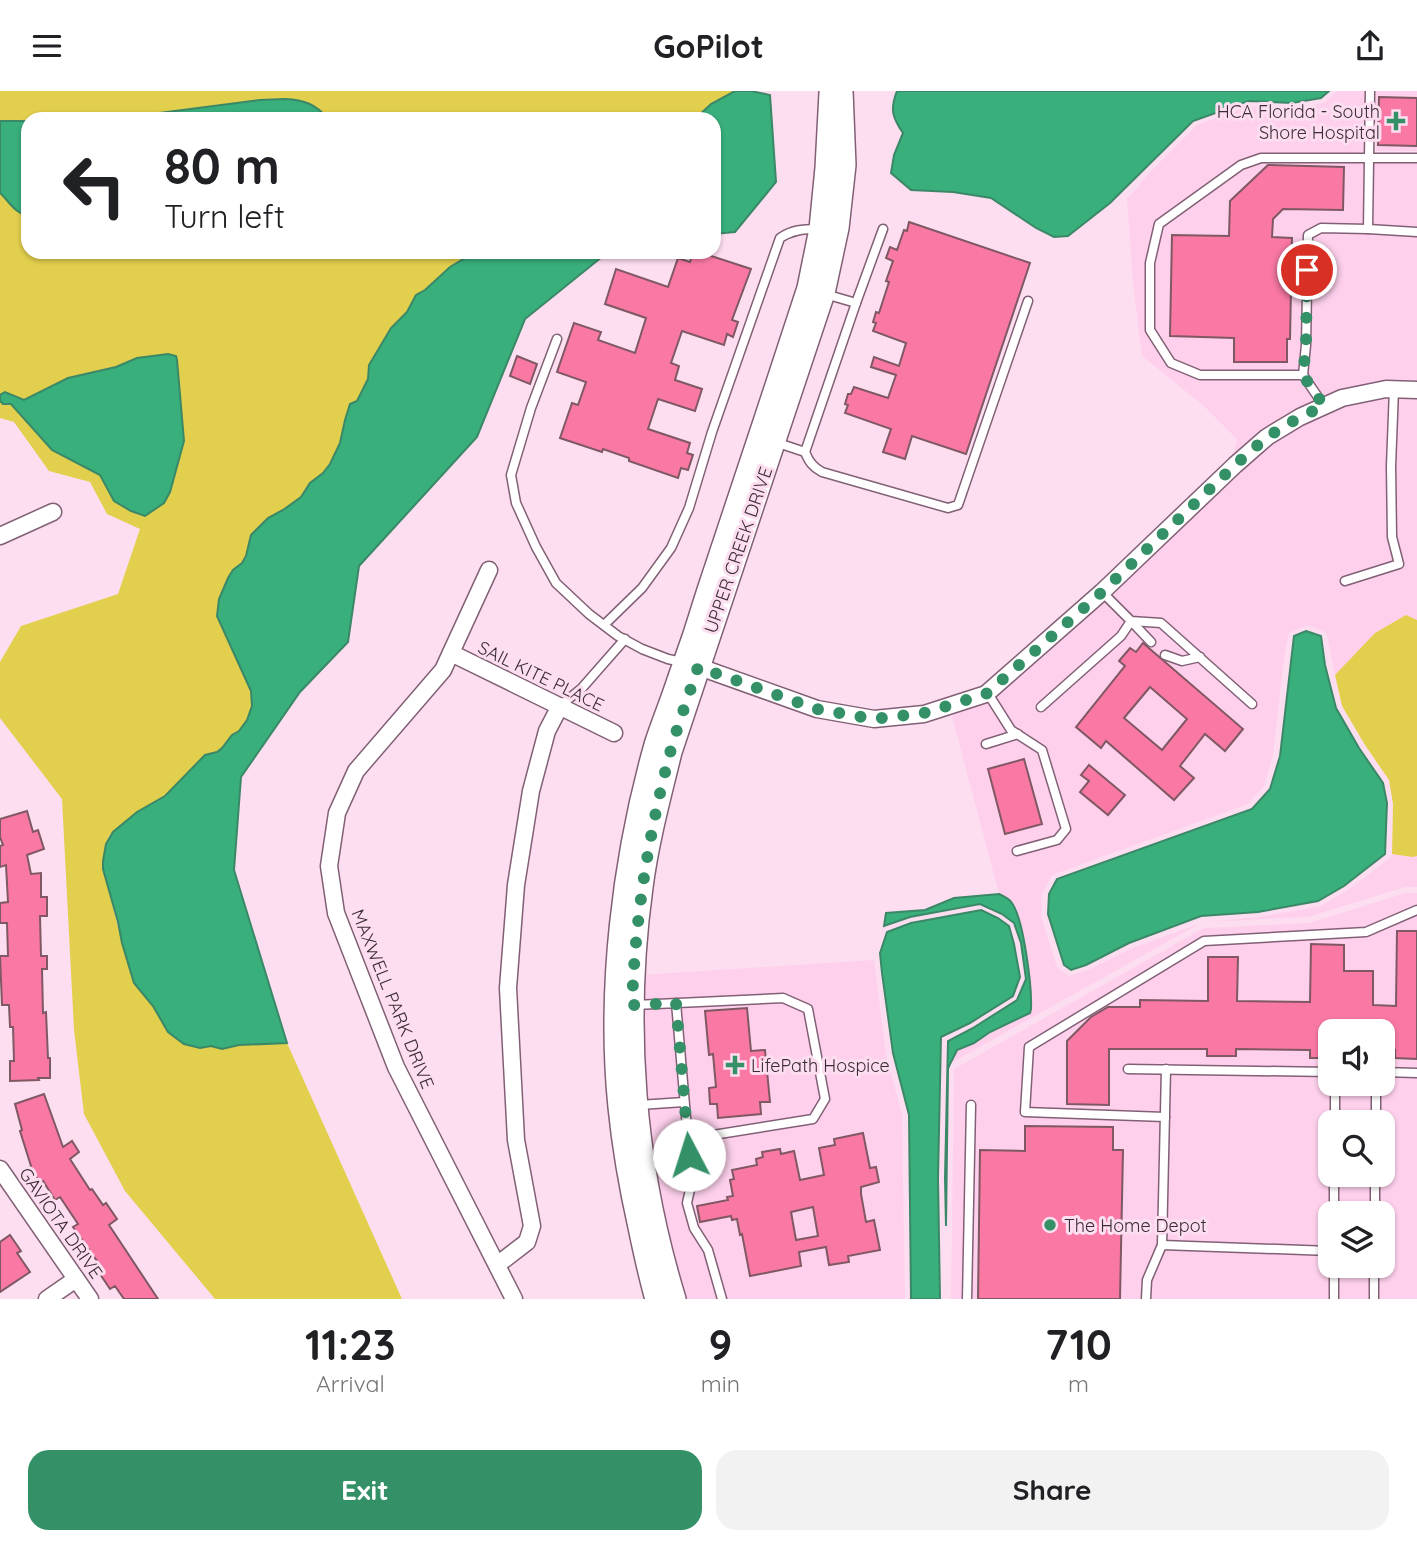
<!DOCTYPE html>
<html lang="en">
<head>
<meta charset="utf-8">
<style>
	:root { --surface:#fff; --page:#f2f2f2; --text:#202124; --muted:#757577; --accent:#349067 }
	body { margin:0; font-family:Quicksand,sans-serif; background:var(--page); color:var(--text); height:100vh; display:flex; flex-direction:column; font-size:26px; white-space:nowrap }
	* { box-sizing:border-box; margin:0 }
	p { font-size:23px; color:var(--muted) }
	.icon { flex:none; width:38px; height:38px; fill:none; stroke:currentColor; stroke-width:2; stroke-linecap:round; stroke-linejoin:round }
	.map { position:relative; height:1208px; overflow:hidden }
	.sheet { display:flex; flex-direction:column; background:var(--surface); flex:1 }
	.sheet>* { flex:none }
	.hud { position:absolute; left:21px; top:21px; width:700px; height:147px; border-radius:21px; box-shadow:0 2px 5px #0004; background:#fff; color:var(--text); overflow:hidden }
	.fabs { position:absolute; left:1318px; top:928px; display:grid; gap:14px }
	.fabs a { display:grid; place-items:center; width:77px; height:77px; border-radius:14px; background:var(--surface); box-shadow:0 2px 5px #0004; font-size:35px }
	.pin { position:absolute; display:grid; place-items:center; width:60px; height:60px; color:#fff; margin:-30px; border:4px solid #fff; border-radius:50%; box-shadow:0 2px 7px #0007 }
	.me { position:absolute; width:77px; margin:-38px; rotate:355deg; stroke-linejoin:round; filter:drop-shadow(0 0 5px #0008) }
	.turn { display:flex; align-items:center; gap:24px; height:147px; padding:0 28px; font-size:32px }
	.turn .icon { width:91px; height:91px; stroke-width:2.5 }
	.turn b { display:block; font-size:49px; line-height:60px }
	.eta { display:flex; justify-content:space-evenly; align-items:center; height:119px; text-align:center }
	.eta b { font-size:42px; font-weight:700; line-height:49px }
	.cta { display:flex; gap:14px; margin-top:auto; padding:14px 28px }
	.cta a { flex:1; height:80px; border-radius:21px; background:var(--accent); color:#fff; font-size:28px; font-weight:700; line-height:80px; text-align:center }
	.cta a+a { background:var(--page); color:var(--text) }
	header { display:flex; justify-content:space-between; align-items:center; height:91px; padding:0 28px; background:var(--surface); font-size:32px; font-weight:700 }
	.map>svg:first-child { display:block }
	.built { fill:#fed0ec; fill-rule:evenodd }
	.green { fill:#e2cf4d }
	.water { fill:#39af7c; stroke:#3a8867; stroke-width:2 }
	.building { fill:#fa79a4; stroke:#7f5863; stroke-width:2; fill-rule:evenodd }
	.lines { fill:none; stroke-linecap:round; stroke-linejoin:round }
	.lane-casing { stroke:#816075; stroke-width:11 }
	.street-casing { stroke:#816075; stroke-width:19 }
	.secondary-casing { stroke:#816075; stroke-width:24 }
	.lane { stroke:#fff; stroke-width:8 }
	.street { stroke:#fff; stroke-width:16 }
	.secondary { stroke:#fff; stroke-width:21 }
	.route { stroke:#349067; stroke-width:12; stroke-dasharray:0 21.6 }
	.poi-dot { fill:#349067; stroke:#fddef1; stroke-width:2.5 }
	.labels { text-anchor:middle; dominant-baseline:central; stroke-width:6; stroke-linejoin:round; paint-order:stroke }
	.poi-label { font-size:18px; fill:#3b2c35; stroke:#fddef1; text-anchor:start }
	.street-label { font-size:18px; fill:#3b2c35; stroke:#fddef1 }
</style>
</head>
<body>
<header><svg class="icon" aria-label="menu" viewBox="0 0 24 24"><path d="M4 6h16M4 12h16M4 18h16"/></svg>GoPilot<svg class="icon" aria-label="share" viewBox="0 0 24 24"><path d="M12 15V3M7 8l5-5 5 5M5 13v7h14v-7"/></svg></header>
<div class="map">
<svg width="1417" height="1208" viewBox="0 0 1417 1208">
	<rect width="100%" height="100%" fill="#fddef1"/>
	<g class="built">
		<polygon points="1337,0 1367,0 1370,63 1417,66 1417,292 1384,292 1233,367 1237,348 1204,315 1142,265 1133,192 1127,107 1134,101 1147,84 1197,34 1250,15 1291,18 1324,12"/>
		<polygon points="1374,0 1417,0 1417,60 1376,60"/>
		<polygon points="1387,305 1417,305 1417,529 1406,524 1375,542 1335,584 1327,544 1325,541 1307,534 1289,542 1284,567 1273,664 1264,695 1248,713 1055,783 1051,786 1042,803 1041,825 1057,876 1069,885 1088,879 1132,857 1199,833 951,972 957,959 974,952 990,941 1030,922 1027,871 1019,832 1012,811 999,803 952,625 966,616 1272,352 1304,332 1344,313"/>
		<polygon points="1392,763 1412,766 1417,765 1417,796 1405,796 1308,826 1206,831 1259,826 1321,815 1348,799 1390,767"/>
		<path d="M1406,802h11v406h-466l3,-230 250,-141 105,-5zM1330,940h52v52h-52zM1330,1031h52v52h-52zM1330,1122h52v52h-52z"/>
		<polygon points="874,869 886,963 902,1024 905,1208 683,1208 661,1118 644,1013 641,884"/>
	</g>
	<g class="green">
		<polygon points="0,0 735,0 711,13 696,28 28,28 28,161 475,161 450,176 425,199 416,204 407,221 391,237 369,274 369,283 360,306 357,310 350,313 345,329 340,352 330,373 323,382 310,392 301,406 283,419 268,427 251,444 246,465 242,472 228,487 219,508 217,525 221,535 251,600 252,615 247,629 239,640 232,644 222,657 217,661 205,664 165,705 137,721 109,745 103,778 125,863 134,892 153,915 168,941 184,952 200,957 211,955 222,958 239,954 287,952 402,1208 215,1208 125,1100 84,1023 74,939 62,708 0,627 0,571 21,535 118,503 140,438 107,423 90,391 49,380 14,331 0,327"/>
		<polygon points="1406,524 1417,529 1417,765 1412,766 1392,763 1393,713 1389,689 1365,654 1342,615 1335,584 1375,542"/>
	</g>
	<g class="water">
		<polygon points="735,0 751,0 770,4 776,91 735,141 714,143 714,28 696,27 711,13"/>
		<path d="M897,0h432l-8,7 -29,5 -43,-2 -56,20 -83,82 -42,33 -14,1 -18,-9 -45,-30 -38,-6 -42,-2 -20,-17 3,-18 9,-22c-11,-16 -13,-24 -6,-42z"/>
		<path d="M285,8c19,1 31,5 43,20h-215l147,-19z"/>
		<path d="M0,30h28v94c-13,-1 -19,-14 -28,-22z"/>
		<polygon points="475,161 608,161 525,228 477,346 359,475 348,551 300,601 241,686 234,779 287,952 239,954 222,958 211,955 200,957 184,953 168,941 153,915 134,892 122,852 118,831 103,778 103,770 106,753 113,741 137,721 165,705 205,664 217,661 222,657 232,644 239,640 247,629 252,615 251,600 217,525 219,508 228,487 233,479 242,472 246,465 251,444 268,427 283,419 301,406 310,392 323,382 330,373 340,352 345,329 350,313 357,310 368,288 369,274 391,237 407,221 416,204 425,199 450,176"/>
		<polygon points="168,263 176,265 177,269 184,350 170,401 164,412 145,425 131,420 114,410 100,384 52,359 11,313 3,313 0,310 0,304 5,301 24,309 68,287 116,276 137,267"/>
		<polygon points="1306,540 1321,545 1325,574 1336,617 1359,657 1383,692 1387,712 1385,763 1344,795 1318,810 1258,821 1201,825 1129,852 1086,874 1071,879 1064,874 1048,823 1049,803 1057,788 1252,718 1270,698 1280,665 1294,545"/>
		<path d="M999,803c4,2 11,5 13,9 12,18 20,84 19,106l-1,4 -40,19 -16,11 -17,7c-3,7 -7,13 -9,19l-2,157 -1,-48 3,-137 25,-13 44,-28 9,-21 -5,-36 -7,-20 -12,-9 -22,-10 -70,13 -26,9 2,-13 39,-3 29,-12z"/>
		<polygon points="981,819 998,827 1009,835 1014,853 1020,886 1013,905 970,932 941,946 938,1087 940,1208 911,1208 909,1024 893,962 882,882 880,862 887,841 911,832"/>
	</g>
	<g class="building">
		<polygon points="1379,6 1417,7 1417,55 1378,54"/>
		<polygon points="1268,74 1344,76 1343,119 1283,118 1273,128 1272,146 1292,147 1290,248 1287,248 1287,271 1234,271 1234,247 1170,245 1172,144 1229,145 1230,110"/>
		<polygon points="909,131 1030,172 966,363 912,345 905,368 883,361 891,338 845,322 848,314 845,313 848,303 851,303 854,296 888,307 896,284 871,276 874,266 899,275 906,252 873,240 876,232 873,231 876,221 879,222 889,191 886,190 893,170 886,167 890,156 897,159 904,139 907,140"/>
		<polygon points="693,161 699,161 751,178 732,229 738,231 733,246 727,243 724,254 682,240 671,272 679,275 675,289 702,298 695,320 658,308 648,338 690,352 687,362 693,364 688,379 681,377 678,387 629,370 629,367 603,358 602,361 560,347 572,312 578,314 586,291 557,281 574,232 601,241 598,249 635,262 646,227 605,213 616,178 668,196 678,167 690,171"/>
		<polygon points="517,265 537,273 530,293 510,285"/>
		<path d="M1143,552l100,86 -18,22 -20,-17 -25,32 14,12 -20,22 -68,-59 -5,7 -25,-21 49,-61 -6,-5 11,-13 6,4zM1150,596l37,32 -25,31 -38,-32z"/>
		<polygon points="1024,668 1042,733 1005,743 988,678"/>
		<polygon points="1089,674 1125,704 1108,724 1080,701 1089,690 1081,684"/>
		<polygon points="27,720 33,741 38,739 44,758 27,764 31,783 41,782 41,806 47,806 47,825 40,825 41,865 47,865 47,878 42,878 43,922 46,921 48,967 50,967 50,987 38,987 39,989 10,990 10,970 14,970 13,936 10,936 9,914 2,914 0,865 8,865 7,832 0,832 0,812 8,811 6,774 0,776 0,755 3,754 0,746 0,728"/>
		<polygon points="1397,840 1417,840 1417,968 1395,967 1395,959 1382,959 1382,940 1330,940 1330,967 1310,967 1310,959 1236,958 1236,965 1207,965 1207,958 1109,958 1109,1014 1067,1013 1067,950 1091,926 1108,916 1140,916 1140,909 1208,910 1208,866 1238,866 1237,910 1310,911 1311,853 1344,854 1344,880 1373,880 1373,914 1396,915"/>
		<polygon points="747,917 751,960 765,959 770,1011 760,1011 761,1023 718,1027 717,1013 710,1013 709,997 716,996 713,963 709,964 705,920"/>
		<polygon points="44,1003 63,1056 72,1050 79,1061 70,1068 90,1099 92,1098 103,1114 106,1112 117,1128 109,1134 158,1208 124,1208 115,1195 110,1198 100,1183 103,1181 97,1170 73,1136 78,1133 60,1106 55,1109 43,1090 40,1092 30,1076 31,1075 20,1040 22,1039 15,1013"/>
		<polygon points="1025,1035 1113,1036 1113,1059 1123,1059 1120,1208 978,1208 980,1059 1025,1060"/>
		<path d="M863,1042l7,35 6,-1 3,15 -18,5v7l5,28 8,-2 6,30 -32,6 1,6 -20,3 -3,-18 -27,5 2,14 -51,10 -8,-42 -2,1 -3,-16 -5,1 -1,-4 -31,6 -3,-16 31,-6 -1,-3 6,-1 -3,-16 4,-1 -2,-9 25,-5 -1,-6 7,-2 -1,-5 18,-3 1,5 13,-3 6,29 24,-5 -5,-27 16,-3 -1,-6zM813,1116l5,29 -22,4 -5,-28z"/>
		<polygon points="10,1144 21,1160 17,1162 30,1181 0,1201 0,1151"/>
	</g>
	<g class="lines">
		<g class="lane-casing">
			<g id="lane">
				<polyline points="1368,138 1370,0"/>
				<polyline points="825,203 856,212"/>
				<polyline points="557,248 531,317 511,384 516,412 536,456 556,492 589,523 618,545 642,558 668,568 682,571"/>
				<polyline points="1303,284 1306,254 1308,144 1321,137 1368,138 1417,141"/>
				<polyline points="1324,315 1303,284 1200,284 1171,272 1150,239 1150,172 1159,133 1241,74 1261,67 1417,67"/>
				<polyline points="775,351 805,361 856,212 883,138"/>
				<path d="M805,361c4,10 8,15 17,20l126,36 10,-3 70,-204"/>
				<polyline points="1345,490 1399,473 1392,446 1391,375 1394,298"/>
				<polyline points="1102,501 1131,530 1161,532 1252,613"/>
				<path d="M604,534l38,-37 29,-40 18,-40 23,-76 68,-194c12,-8 23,-9 37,-9"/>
				<polyline points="1165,564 1182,570 1200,566"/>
				<polyline points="987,601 1011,639 1042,659 1066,738 1057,749 1017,760"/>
				<polyline points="560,615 582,597 625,548"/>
				<polyline points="1041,616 1121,545 1131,530 1151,551"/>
				<polyline points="986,653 1018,643"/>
				<polyline points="635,914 783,907 808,918 825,1008 813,1028 688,1048 676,912"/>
				<polyline points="1128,978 1330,981"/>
				<polyline points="1382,981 1417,982"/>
				<polyline points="639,1014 684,1011"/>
				<polyline points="1165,1026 1025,1021 1029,956 1204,850 1366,841 1417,819"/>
				<polyline points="1335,1031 1335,992"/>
				<polyline points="1376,1031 1376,992"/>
				<polyline points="688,1048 691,1094 687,1112 694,1137 708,1159 722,1208"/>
				<polyline points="1334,1122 1334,1083"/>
				<polyline points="1375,1122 1375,1083"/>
				<polyline points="1162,1154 1330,1160"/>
				<polyline points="1334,1174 1334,1208"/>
				<polyline points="967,1208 971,1014"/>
				<polyline points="1146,1208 1147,1189 1162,1154 1166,978"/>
				<polyline points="1374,1208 1374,1174"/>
			</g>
		</g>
		<g class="street-casing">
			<g id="street">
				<polyline points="0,445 53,421"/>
				<polyline points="489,479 443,579 356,680 337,722 329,775 336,822 396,976 514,1208"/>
				<polyline points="451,562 614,642"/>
				<polyline points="691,573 817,618 874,628 924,623 986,603 1102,501 1235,374 1267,346 1300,326 1342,307 1386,298 1417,299"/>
				<polyline points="0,1078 90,1208"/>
				<polyline points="497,1174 527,1151 532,1135 516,1049 508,897 516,794 531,700 547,640 560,615"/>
				<polyline points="47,1208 76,1188"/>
			</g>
		</g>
		<g class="secondary-casing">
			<g id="secondary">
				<path d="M656,1208c-7,-24 -12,-48 -17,-72 -9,-40 -16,-80 -20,-120 -12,-117 4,-249 36,-362 7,-22 16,-43 23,-65 11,-30 21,-60 30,-90 34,-101 67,-201 100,-302l12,-59 6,-61 4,-75"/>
				<path d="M675,1208c-41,-133 -52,-274 -33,-412 6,-46 18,-90 29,-135l153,-459 14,-65 7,-63 -3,-74"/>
			</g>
		</g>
		<use href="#lane" class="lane"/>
		<use href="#street" class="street"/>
		<use href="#secondary" class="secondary"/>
	</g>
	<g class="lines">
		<path class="route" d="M689,1064l-13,-152 -44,2c3,-85 16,-169 38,-252 8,-29 19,-58 28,-86l119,42 57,10 50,-6 62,-19 116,-102 133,-127 32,-28 33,-20 24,-11 -21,-31 3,-30 1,-75"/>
	</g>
	<g class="poi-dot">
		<path d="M1392.5 19.5h7v7h7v7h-7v7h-7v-7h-7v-7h7z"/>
		<path d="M731.5 963.5h7v7h7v7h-7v7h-7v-7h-7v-7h7z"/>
		<circle cx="1050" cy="1134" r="7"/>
	</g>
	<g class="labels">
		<g class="poi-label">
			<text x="1380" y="20" text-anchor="end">HCA Florida - South<tspan x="1380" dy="21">Shore Hospital</tspan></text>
			<text x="751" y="974">LifePath Hospice</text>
			<text x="1064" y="1134">The Home Depot</text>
		</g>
		<g class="street-label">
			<text transform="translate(738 459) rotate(-71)">UPPER CREEK DRIVE</text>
			<text transform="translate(541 585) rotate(26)">SAIL KITE PLACE</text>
			<text transform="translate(393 908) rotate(68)">MAXWELL PARK DRIVE</text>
			<text transform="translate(61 1132) rotate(55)">GAVIOTA DRIVE</text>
		</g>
	</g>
</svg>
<div class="fabs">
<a><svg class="icon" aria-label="sound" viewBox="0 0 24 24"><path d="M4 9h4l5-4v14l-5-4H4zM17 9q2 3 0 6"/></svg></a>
<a><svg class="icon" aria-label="search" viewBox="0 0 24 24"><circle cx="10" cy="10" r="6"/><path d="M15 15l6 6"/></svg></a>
<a><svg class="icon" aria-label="layers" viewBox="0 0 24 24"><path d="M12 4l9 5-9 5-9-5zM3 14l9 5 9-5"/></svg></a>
</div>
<div class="pin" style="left:1307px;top:179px;background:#d93025"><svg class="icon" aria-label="arrive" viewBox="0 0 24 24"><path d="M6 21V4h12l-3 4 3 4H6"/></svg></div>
<svg class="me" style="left:689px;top:1064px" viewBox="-20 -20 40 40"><circle r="19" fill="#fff"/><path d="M0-13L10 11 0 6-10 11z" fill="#349067"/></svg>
<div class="hud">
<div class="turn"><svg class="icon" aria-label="left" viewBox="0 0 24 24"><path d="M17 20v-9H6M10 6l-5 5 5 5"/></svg><div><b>80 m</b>Turn left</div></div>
</div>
</div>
<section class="sheet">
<div class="eta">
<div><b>11:23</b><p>Arrival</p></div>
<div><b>9</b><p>min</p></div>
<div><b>710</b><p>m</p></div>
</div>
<div class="cta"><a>Exit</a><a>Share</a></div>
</section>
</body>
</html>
